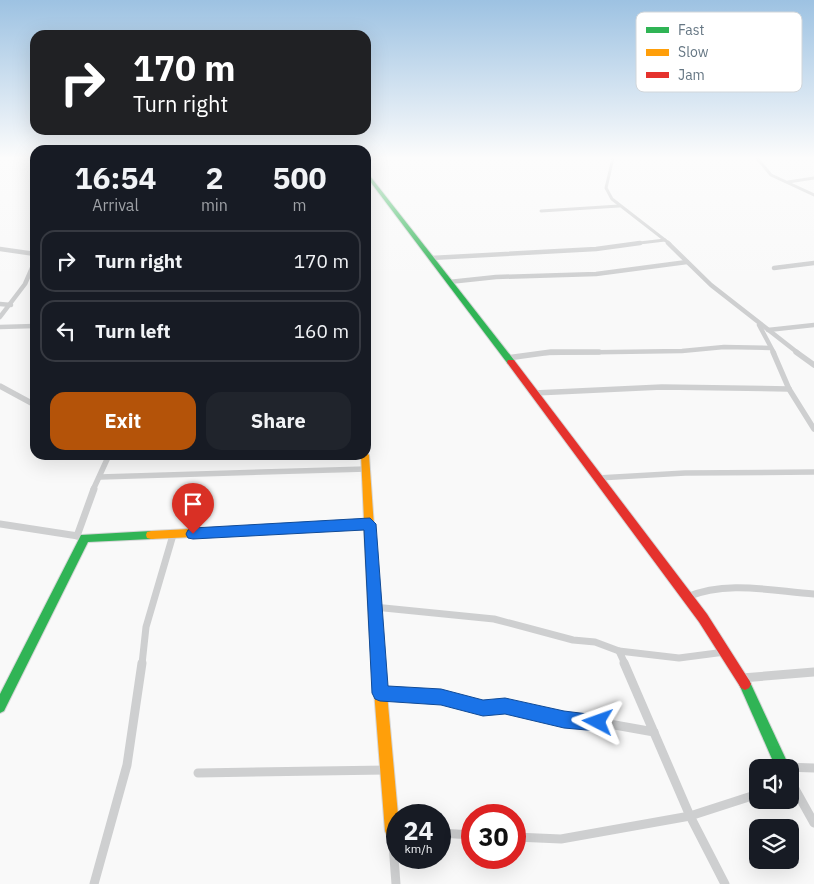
<!DOCTYPE html>
<html lang="en">
<head>
<meta charset="utf-8">
<style>
	:root { --surface:#171b24; --page:#20242c; --text:#f1f3f6; --muted:#9ea1a6; --line:#363941; --accent:#b45309 }
	body { margin:0; font-family:"IBM Plex Sans",sans-serif; background:var(--page); color:var(--text); height:100vh; display:flex; flex-direction:column; font-size:19px; white-space:nowrap }
	* { box-sizing:border-box; margin:0 }
	p { font-size:16px; color:var(--muted) }
	.icon { flex:none; width:28px; height:28px; fill:none; stroke:currentColor; stroke-width:2; stroke-linecap:round; stroke-linejoin:round }
	.map { position:relative; flex:1; overflow:hidden }
	.sheet { position:absolute; left:30px; top:145px; width:341px; height:315px; display:flex; flex-direction:column; background:var(--surface); border-radius:15px; box-shadow:0 5px 20px #0002 }
	.sheet>* { flex:none }
	.top-card { position:absolute; left:30px; top:30px; width:341px; height:105px; border-radius:15px; box-shadow:0 5px 20px #0002; background:#202124; color:#fff; overflow:hidden }
	.controls { position:absolute; left:749px; top:759px; display:grid; gap:10px }
	.controls a { display:grid; place-items:center; width:50px; height:50px; border-radius:10px; background:var(--surface); box-shadow:0 5px 20px #0002; font-size:25px }
	.speed { position:absolute; left:386px; top:804px; display:flex; gap:10px; font-size:25px; font-weight:700; text-align:center }
	.speed>* { display:grid; place-content:center; width:65px; height:65px; border-radius:50%; background:var(--surface); box-shadow:0 5px 20px #0002; line-height:1 }
	.speed small { font-size:12px; font-weight:400 }
	.speed .limit { border:8px solid #d22; background:#fff; color:#111 }
	.pin { position:absolute; display:grid; place-items:center; width:42px; height:42px; color:#fff; margin:-51px -21px; border-radius:50% 50% 50% 0; rotate:-45deg; box-shadow:0 0 5px #0007 }
	.pin .icon { rotate:45deg }
	.me { position:absolute; width:55px; margin:-28px; rotate:274deg; stroke-linejoin:round; filter:drop-shadow(0 0 4px #0008) }
	.turn { display:flex; align-items:center; gap:18px; height:105px; padding:0 20px; font-size:22px }
	.turn .icon { width:65px; height:65px; stroke-width:2.5 }
	.turn b { display:block; font-size:35px; line-height:42px }
	.eta { display:flex; justify-content:space-evenly; align-items:center; height:85px; text-align:center }
	.eta b { font-size:30px; font-weight:800; line-height:35px }
	.primary-button { display:flex; gap:10px; margin-top:auto; padding:10px 20px }
	.primary-button a { flex:1; height:58px; border-radius:15px; background:var(--accent); color:#fff; font-size:20px; font-weight:800; line-height:58px; text-align:center }
	.primary-button a+a { background:var(--page); color:var(--text) }
	ul { padding:0; list-style:none }
	li { display:flex; align-items:center; gap:15px; height:62px; margin:0 10px 8px; padding:0 10px; border:2px solid var(--line); border-radius:15px }
	li div { flex:1 }
	li b { display:block; font-size:19px }
	li em { font-style:normal }
	.map>svg:first-child { display:block }
	.lines { fill:none; stroke-linecap:round; stroke-linejoin:round }
	.fast-casing { stroke:#d5d6d7; stroke-width:2 }
	.slow-casing { stroke:#d5d6d7; stroke-width:2 }
	.jam-casing { stroke:#d5d6d7; stroke-width:2 }
	.street-far4 { stroke:#cecfd0; stroke-width:3 }
	.street-far3 { stroke:#cecfd0; stroke-width:4.5 }
	.street-far2 { stroke:#cecfd0; stroke-width:5.5 }
	.street-far1 { stroke:#cecfd0; stroke-width:7 }
	.street { stroke:#cecfd0; stroke-width:9 }
	.fast { fill:#30b455; fill-rule:evenodd }
	.slow { fill:#ff9f0a; fill-rule:evenodd }
	.jam { fill:#e5322d; fill-rule:evenodd }
	.route { fill:#1a73e8; stroke:#114b97 }
	.key { fill:#fff; stroke:#d1d6da; stroke-width:1 }
	.key-label { font-size:14px; fill:#657683 }
</style>
</head>
<body>
<div class="map">
<svg width="814" height="884" viewBox="0 0 814 884">
	<rect width="100%" height="100%" fill="#f9f9f9"/>
	<g class="lines">
		<g class="fast-casing">
			<g id="fast">
				<polygon points="366,171 514,360 515,362 514,364 508,364 366,176"/>
				<polygon points="151,531 155,532 156,535 155,538 151,539 88,542 4,711 0,713 0,694 81,535"/>
				<polygon points="745,678 749,680 790,768 776,768 739,684 741,680"/>
			</g>
		</g>
		<g class="slow-casing">
			<polygon id="slow" points="366,452 369,455 381,627 398,815 398,835 392,838 387,836 385,831 369,627 364,529 151,539 147,538 146,535 147,532 151,531 364,520 361,455 366,455"/>
		</g>
		<g class="jam-casing">
			<polygon id="jam" points="508,360 514,360 707,614 749,680 751,684 749,688 745,690 741,688 699,622 508,364 507,362"/>
		</g>
		<g class="street-far4">
			<polyline points="613,158 606,188 612,199 670,244"/>
			<polyline points="757,158 771,175 814,195"/>
			<polyline points="366,160 376,158"/>
			<polyline points="35,171 35,179"/>
			<polyline points="788,182 814,178"/>
			<polyline points="541,211 619,206"/>
			<polyline points="631,244 665,240"/>
		</g>
		<g class="street-far3">
			<polyline points="668,243 711,285 798,353"/>
			<polyline points="0,249 35,254"/>
			<polyline points="431,258 596,249 640,243"/>
			<polyline points="774,268 814,263"/>
			<polyline points="449,282 496,277 596,274 687,262"/>
			<polyline points="0,304 11,305"/>
			<polyline points="0,317 25,284 35,261"/>
			<polyline points="759,325 774,353"/>
			<polyline points="0,327 35,326"/>
			<polyline points="768,330 814,325"/>
			<polyline points="545,353 682,351 724,347 770,348"/>
		</g>
		<g class="street-far2">
			<polyline points="773,352 789,389 814,429"/>
			<polyline points="796,352 814,365"/>
			<polyline points="507,358 551,352 599,352"/>
			<polyline points="0,386 35,405"/>
			<polyline points="535,393 662,387 789,389"/>
			<polyline points="100,477 366,469"/>
			<polyline points="598,478 685,473 814,472"/>
			<polyline points="93,490 109,455"/>
		</g>
		<g class="street-far1">
			<polyline points="0,524 78,536"/>
			<polyline points="77,536 94,489"/>
			<path d="M687,597c40,-17 85,-6 127,-3"/>
			<polyline points="374,607 494,619 573,640 595,642 619,651"/>
			<polyline points="142,664 146,627 173,535"/>
			<polyline points="625,664 619,651 679,658 725,652"/>
		</g>
		<g class="street">
			<polyline points="624,663 690,816 725,884"/>
			<polyline points="742,678 814,672"/>
			<polyline points="381,693 441,697 483,708 505,706 564,720 598,722 654,732"/>
			<polyline points="784,767 814,768"/>
			<polyline points="198,773 386,770"/>
			<polyline points="790,780 814,823"/>
			<polyline points="440,833 472,835"/>
			<polyline points="515,837 561,839 690,816 758,794"/>
			<polyline points="94,884 127,765 142,663"/>
			<polyline points="396,884 392,831 398,831"/>
		</g>
		<use href="#fast" class="fast"/>
		<use href="#slow" class="slow"/>
		<use href="#jam" class="jam"/>
	</g>
	<linearGradient id="sky" x2="0" y2="1"><stop stop-color="#9dc2e2"/><stop offset="0.56" stop-color="#fcfcfc"/><stop offset="1" stop-color="#fcfcfc" stop-opacity="0"/></linearGradient>
	<rect width="814" height="282" fill="url(#sky)"/>
	<polygon class="route" points="370,518 376,524 388,686 441,689 483,700 505,698 564,711 604,716 606,722 604,728 598,731 564,728 505,714 483,716 441,705 380,701 375,699 372,693 364,530 193,539 188,538 186,534 188,530 193,528"/>
	<rect x="636" y="12" width="166" height="80" rx="8" class="key"/>
	<rect x="646" y="27" width="23" height="6" fill="#30b455"/>
	<rect x="646" y="49" width="23" height="7" fill="#ff9f0a"/>
	<rect x="646" y="72" width="23" height="6" fill="#e5322d"/>
	<g class="key-label">
		<text x="678" y="35">Fast</text>
		<text x="678" y="57">Slow</text>
		<text x="678" y="80">Jam</text>
	</g>
</svg>
<div class="controls">
<a><svg class="icon" aria-label="sound" viewBox="0 0 24 24"><path d="M4 9h4l5-4v14l-5-4H4zM17 9q2 3 0 6"/></svg></a>
<a><svg class="icon" aria-label="layers" viewBox="0 0 24 24"><path d="M12 4l9 5-9 5-9-5zM3 14l9 5 9-5"/></svg></a>
</div>
<div class="speed"><div>24<small>km/h</small></div><div class="limit">30</div></div>
<div class="pin" style="left:193px;top:534px;background:#d93025"><svg class="icon" aria-label="arrive" viewBox="0 0 24 24"><path d="M6 21V4h12l-3 4 3 4H6"/></svg></div>
<svg class="me" style="left:598px;top:722px" viewBox="-20 -20 40 40"><path d="M0-17L14 15 0 8-14 15z" fill="#1a73e8" stroke="#fff" stroke-width="4"/></svg>
<div class="top-card">
<div class="turn"><svg class="icon" aria-label="right" viewBox="0 0 24 24"><path d="M7 20v-9h11M14 6l5 5-5 5"/></svg><div><b>170 m</b>Turn right</div></div>
</div>
<section class="sheet">
<div class="eta">
<div><b>16:54</b><p>Arrival</p></div>
<div><b>2</b><p>min</p></div>
<div><b>500</b><p>m</p></div>
</div>
<ul>
<li><svg class="icon" aria-label="right" viewBox="0 0 24 24"><path d="M7 20v-9h11M14 6l5 5-5 5"/></svg><div><b>Turn right</b></div><em>170 m</em></li>
<li><svg class="icon" aria-label="left" viewBox="0 0 24 24"><path d="M17 20v-9H6M10 6l-5 5 5 5"/></svg><div><b>Turn left</b></div><em>160 m</em></li>
</ul>
<div class="primary-button"><a>Exit</a><a>Share</a></div>
</section>
</div>
</body>
</html>
